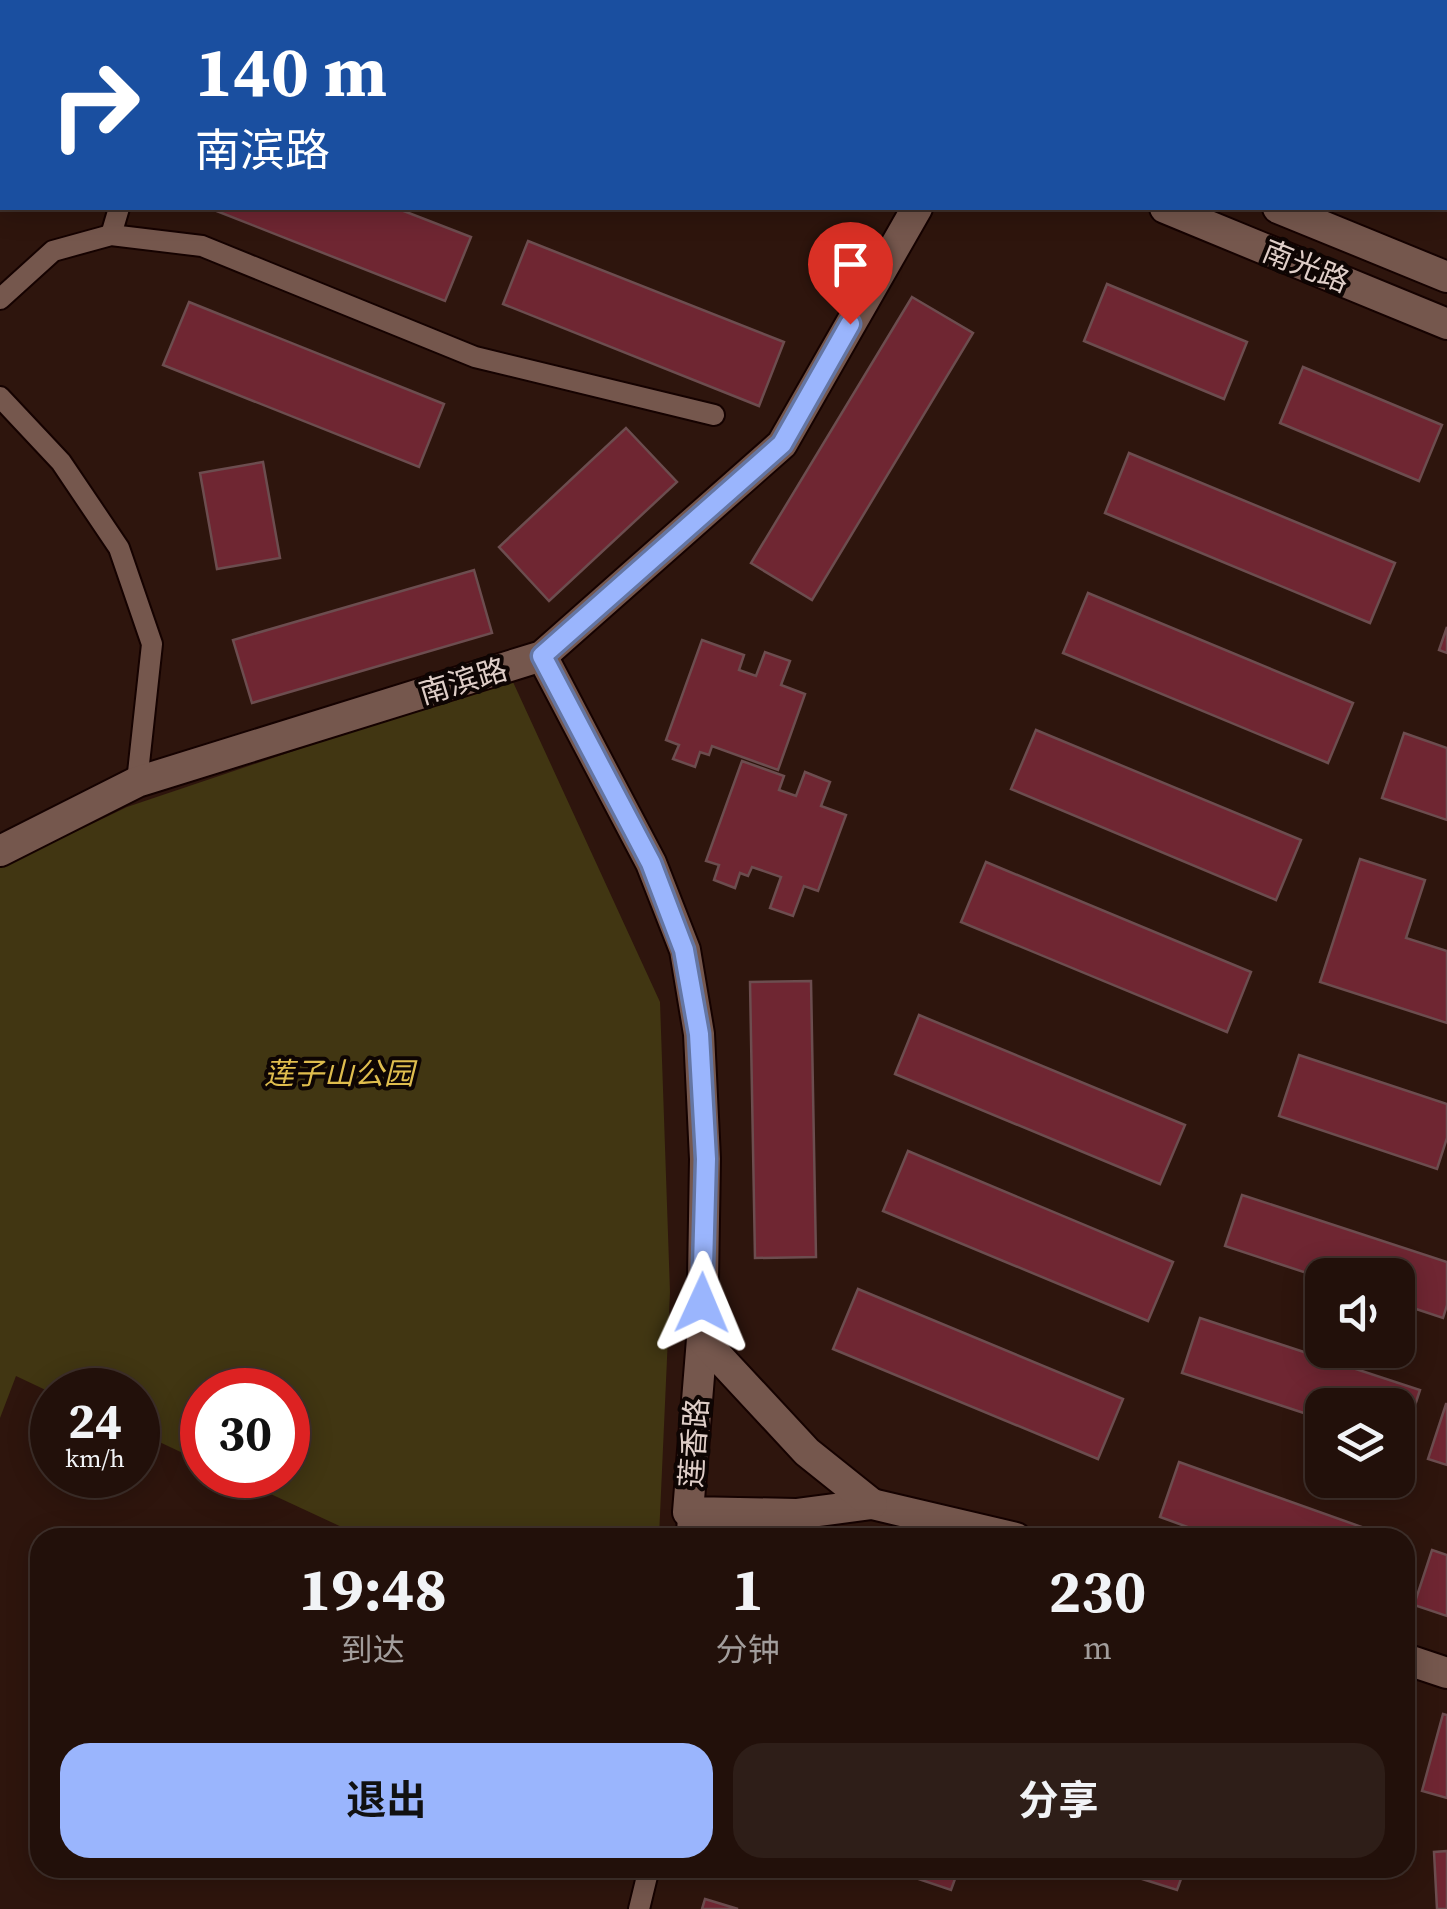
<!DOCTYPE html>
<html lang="zh">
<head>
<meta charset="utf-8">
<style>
	:root { --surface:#22100a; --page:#2e1e18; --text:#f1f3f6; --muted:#a29d9c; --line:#3f302b; --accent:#9ab5fd }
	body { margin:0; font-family:"Source Serif 4","Noto Sans SC",serif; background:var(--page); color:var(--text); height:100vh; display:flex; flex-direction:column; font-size:38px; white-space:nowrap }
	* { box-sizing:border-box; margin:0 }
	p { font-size:32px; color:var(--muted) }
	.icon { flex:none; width:55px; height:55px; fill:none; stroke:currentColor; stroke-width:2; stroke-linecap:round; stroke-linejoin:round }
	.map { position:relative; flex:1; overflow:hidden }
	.sheet { position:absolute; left:30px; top:1528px; width:1385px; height:350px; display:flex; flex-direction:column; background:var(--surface); border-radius:30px; box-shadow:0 5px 25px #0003,0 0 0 2px var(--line) }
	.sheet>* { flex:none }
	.banner { position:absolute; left:0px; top:0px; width:1448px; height:210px; box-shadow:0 5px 25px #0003,0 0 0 2px var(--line); background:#1a4fa0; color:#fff; overflow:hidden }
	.fabs { position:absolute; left:1305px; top:1258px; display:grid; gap:20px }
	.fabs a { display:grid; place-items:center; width:110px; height:110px; border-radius:20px; background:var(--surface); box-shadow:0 5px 25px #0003,0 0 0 2px var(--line); font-size:50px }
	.speed { position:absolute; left:30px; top:1368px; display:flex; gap:20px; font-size:50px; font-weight:700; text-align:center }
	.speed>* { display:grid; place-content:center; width:130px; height:130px; border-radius:50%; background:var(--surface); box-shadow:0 5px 25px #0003,0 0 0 2px var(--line); line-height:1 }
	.speed small { font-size:25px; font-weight:400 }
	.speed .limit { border:15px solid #d22; background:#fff; color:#111 }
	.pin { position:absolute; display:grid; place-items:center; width:85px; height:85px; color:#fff; margin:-102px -42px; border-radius:50% 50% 50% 0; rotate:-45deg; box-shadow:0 0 10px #0007 }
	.pin .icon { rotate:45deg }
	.me { position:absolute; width:110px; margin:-55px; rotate:1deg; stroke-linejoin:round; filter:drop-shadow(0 0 8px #0008) }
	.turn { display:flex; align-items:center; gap:35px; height:210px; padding:0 30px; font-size:45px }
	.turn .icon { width:130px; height:130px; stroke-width:2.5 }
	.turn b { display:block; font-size:70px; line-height:85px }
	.eta { display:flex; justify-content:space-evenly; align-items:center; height:170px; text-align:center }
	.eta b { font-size:60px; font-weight:700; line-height:70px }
	.button { display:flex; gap:20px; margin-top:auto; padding:20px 30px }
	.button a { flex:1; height:115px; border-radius:30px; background:var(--accent); color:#111; font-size:40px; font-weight:700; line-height:115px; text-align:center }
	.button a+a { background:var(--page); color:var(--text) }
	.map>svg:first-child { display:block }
	.green { fill:#413612 }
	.building { fill:#6f2632; stroke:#6c4d4f; stroke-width:2.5 }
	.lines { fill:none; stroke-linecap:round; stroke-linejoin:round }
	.lane-casing { stroke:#150200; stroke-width:24 }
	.street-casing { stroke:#150200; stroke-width:34 }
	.secondary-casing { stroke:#150200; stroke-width:34 }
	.lane { stroke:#75574d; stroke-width:20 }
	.street { stroke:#75574d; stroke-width:30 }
	.secondary { stroke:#75574d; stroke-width:30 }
	.route-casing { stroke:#6476a4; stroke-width:25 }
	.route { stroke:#9ab5fd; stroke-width:18 }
	.labels { text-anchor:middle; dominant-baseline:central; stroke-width:8; stroke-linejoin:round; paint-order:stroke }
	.street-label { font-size:30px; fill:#dfcec8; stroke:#0e0503 }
	.park-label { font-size:30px; font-style:italic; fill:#dfbd4e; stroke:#0e0503 }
</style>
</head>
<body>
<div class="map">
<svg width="1447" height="1909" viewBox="0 0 1447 1909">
	<rect width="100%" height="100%" fill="#2e150d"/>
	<polygon class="green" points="513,682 660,1002 670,1292 659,1537 357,1537 346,1529 230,1475 288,1475 288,1390 202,1390 202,1462 138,1432 138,1390 52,1390 52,1393 16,1376 0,1418 0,868 127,807 457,696"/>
	<g class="building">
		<polygon points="209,208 396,208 471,237 445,301"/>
		<polygon points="528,241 784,342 759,406 503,304"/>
		<polygon points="1107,284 1247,342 1224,399 1084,341"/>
		<polygon points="912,297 973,333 812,600 751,563"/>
		<polygon points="189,302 444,404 419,467 163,365"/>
		<polygon points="1303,367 1442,425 1419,481 1280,423"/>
		<polygon points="626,428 677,482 549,601 499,547"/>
		<polygon points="1129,453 1395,563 1370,623 1105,513"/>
		<polygon points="263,462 280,558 217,569 200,473"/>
		<polygon points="474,570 492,633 252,703 233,640"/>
		<polygon points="1088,593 1353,703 1328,763 1063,653"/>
		<polygon points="1447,627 1447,653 1439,650"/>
		<polygon points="702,640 744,655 739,670 756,676 765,652 790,661 781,685 805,694 778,770 712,746 709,755 700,752 695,767 673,759 679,745 666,740"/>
		<polygon points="1036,730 1301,840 1276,900 1011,789"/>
		<polygon points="1404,733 1447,748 1447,820 1382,798"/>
		<polygon points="742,761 784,776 779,790 796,796 805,772 830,782 821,806 846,815 818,891 804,886 793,916 770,908 781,877 752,867 748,876 740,873 735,888 714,880 719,865 706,861"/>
		<polygon points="1360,859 1425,880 1406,938 1447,951 1447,1023 1320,982"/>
		<polygon points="986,862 1251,972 1227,1032 961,922"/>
		<polygon points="811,981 816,1257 755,1258 750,982"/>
		<polygon points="919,1015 1185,1125 1160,1184 895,1074"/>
		<polygon points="1299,1055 1447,1104 1447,1138 1437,1169 1279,1116"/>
		<polygon points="908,1151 1173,1262 1148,1321 883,1211"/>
		<polygon points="1242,1195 1447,1262 1447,1305 1443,1318 1398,1303 1398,1275 1322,1275 1322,1278 1225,1246"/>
		<polygon points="858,1289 1123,1399 1098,1459 833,1349"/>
		<polygon points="1200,1318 1420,1390 1402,1445 1398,1444 1398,1405 1322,1405 1322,1419 1182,1373"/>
		<polygon points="1446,1404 1447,1404 1447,1465 1428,1459"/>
		<polygon points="1179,1462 1387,1536 1387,1538 1218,1538 1160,1517"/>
		<polygon points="1432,1550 1447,1555 1447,1616 1414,1605"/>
		<polygon points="1443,1714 1447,1715 1447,1798 1422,1791"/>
		<polygon points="1447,1851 1447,1909 1437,1909 1434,1852"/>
		<polygon points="886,1868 959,1868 951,1890"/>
		<polygon points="1107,1868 1185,1868 1177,1890"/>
		<polygon points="705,1899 738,1909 702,1909"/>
	</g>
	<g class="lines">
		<g class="lane-casing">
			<g id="lane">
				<polyline points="60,0 67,2"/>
				<polyline points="1390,0 1393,2"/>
				<polyline points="178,2 179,0"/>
				<polyline points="1445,33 1447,34"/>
				<polyline points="0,155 2,150"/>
				<polyline points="111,235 119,208"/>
				<polyline points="0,299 53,251 111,235 202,246 475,357 714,415"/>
				<polyline points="0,397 61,462 119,548 152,644 137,782"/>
				<polyline points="687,1538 688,1512"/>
				<polyline points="639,1909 649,1868"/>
			</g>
		</g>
		<g class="street-casing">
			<g id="street">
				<polyline points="542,656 651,863 685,950 699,1034 705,1159 702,1339 688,1512 796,1514 872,1504 1016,1538"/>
				<polyline points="0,851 137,782 542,656 782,444 917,208"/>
				<polyline points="702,1339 807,1452 872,1504"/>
				<polyline points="1405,1659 1447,1673"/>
			</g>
		</g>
		<g class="secondary-casing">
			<g id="secondary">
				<polyline points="651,0 657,2"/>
				<polyline points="771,0 777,2"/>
				<polyline points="1165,208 1447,324"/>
				<polyline points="1278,208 1447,277"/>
			</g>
		</g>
		<use href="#lane" class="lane"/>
		<use href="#street" class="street"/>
		<use href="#secondary" class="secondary"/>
	</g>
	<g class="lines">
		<g class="route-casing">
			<polyline id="route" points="702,1303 706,1159 699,1034 684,950 651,863 542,656 782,444 850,324"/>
		</g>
		<use href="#route" class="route"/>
	</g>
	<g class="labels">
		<g class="street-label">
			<text transform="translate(1306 266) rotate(22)">南光路</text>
			<text transform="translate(463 681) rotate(-17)">南滨路</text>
			<text transform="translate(694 1443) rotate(-86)">莲香路</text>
		</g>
		<g class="park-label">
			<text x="339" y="1073">莲子山公园</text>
		</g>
	</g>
</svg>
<div class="fabs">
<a><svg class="icon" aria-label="sound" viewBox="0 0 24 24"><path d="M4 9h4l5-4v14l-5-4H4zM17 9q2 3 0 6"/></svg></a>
<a><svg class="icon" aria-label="layers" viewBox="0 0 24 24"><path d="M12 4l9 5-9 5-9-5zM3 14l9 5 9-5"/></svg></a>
</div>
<div class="speed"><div>24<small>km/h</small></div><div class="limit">30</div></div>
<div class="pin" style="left:850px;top:324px;background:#d93025"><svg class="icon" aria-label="arrive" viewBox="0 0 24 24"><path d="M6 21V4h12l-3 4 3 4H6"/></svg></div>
<svg class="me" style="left:702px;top:1303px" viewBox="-20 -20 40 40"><path d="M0-17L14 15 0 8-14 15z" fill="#9ab5fd" stroke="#fff" stroke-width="4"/></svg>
<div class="banner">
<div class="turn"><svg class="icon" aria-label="right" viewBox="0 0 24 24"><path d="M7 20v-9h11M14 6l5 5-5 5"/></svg><div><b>140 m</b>南滨路</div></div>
</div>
<section class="sheet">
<div class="eta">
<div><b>19:48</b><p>到达</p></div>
<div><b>1</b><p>分钟</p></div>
<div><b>230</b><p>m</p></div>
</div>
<div class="button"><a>退出</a><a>分享</a></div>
</section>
</div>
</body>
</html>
